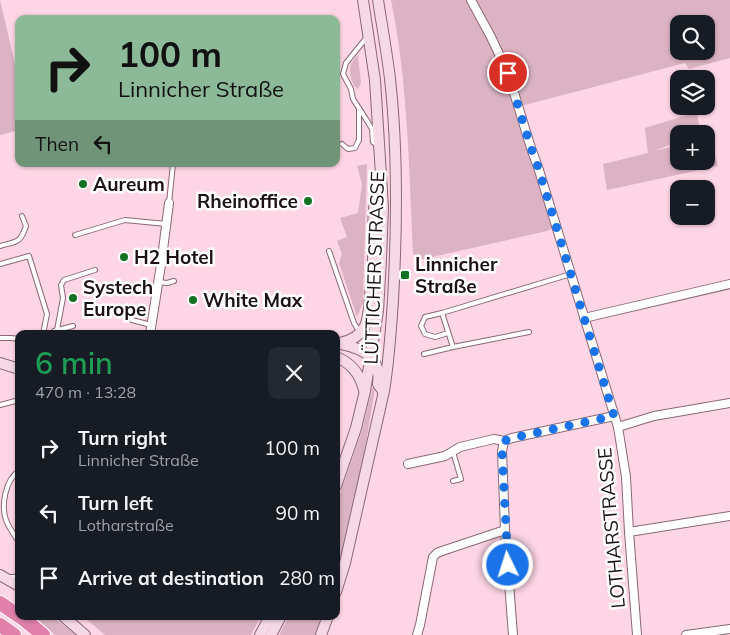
<!DOCTYPE html>
<html lang="en">
<head>
<meta charset="utf-8">
<style>
	:root { --surface:#171b24; --page:#242831; --text:#f1f3f6; --muted:#9ea1a6 }
	body { margin:0; font-family:Mulish,sans-serif; background:var(--page); color:var(--text); height:100vh; display:flex; flex-direction:column; font-size:19px; white-space:nowrap }
	* { box-sizing:border-box; margin:0 }
	p { font-size:16px; color:var(--muted) }
	.icon { flex:none; width:28px; height:28px; fill:none; stroke:currentColor; stroke-width:2; stroke-linecap:round; stroke-linejoin:round }
	.map { position:relative; flex:1; overflow:hidden }
	.drawer { position:absolute; left:15px; top:330px; width:325px; height:290px; display:flex; flex-direction:column; background:var(--surface); border-radius:10px; box-shadow:0 1px 4px #0004 }
	.drawer>* { flex:none }
	.hud { position:absolute; left:15px; top:15px; width:325px; height:152px; border-radius:10px; box-shadow:0 1px 4px #0004; background:#8cb997; color:#111; overflow:hidden }
	.tools { position:absolute; left:670px; top:15px; display:grid; gap:10px }
	.tools a { display:grid; place-items:center; width:45px; height:45px; border-radius:10px; background:var(--surface); box-shadow:0 1px 4px #0004; font-size:25px }
	.pin { position:absolute; display:grid; place-items:center; width:42px; height:42px; color:#fff; margin:-21px; border:2px solid #fff; border-radius:50%; box-shadow:0 1px 5px #0007 }
	.me { position:absolute; width:55px; margin:-28px; rotate:356deg; stroke-linejoin:round; filter:drop-shadow(0 0 4px #0008) }
	.turn { display:flex; align-items:center; gap:18px; height:105px; padding:0 20px; font-size:22px }
	.turn .icon { width:65px; height:65px; stroke-width:2.5 }
	.turn b { display:block; font-size:35px; line-height:42px }
	.then { display:flex; align-items:center; height:48px; padding:0 20px; background:#0003; gap:10px; font-size:19px }
	.round { display:grid; place-items:center; flex:none; width:52px; height:52px; border-radius:10px; background:var(--page) }
	.summary { display:flex; align-items:center; justify-content:space-between; height:85px; padding:0 20px }
	h1 { font-size:30px; font-weight:600; line-height:38px; color:#1e9e55 }
	ul { padding:0; list-style:none }
	li { display:flex; align-items:center; gap:15px; height:65px; padding:0 20px }
	li div { flex:1 }
	li b { display:block; font-size:19px }
	li em { font-style:normal }
	.map>svg:first-child { display:block }
	.green { fill:#dbb3c2; fill-rule:evenodd }
	.lines { fill:none; stroke-linecap:round; stroke-linejoin:round }
	.lane-casing { stroke:#8b6875; stroke-width:6 }
	.street-casing { stroke:#8b6875; stroke-width:10 }
	.secondary-casing { stroke:#8b6875; stroke-width:12 }
	.highway-casing { stroke:#fff; stroke-width:16 }
	.lane { stroke:#fff; stroke-width:4 }
	.street { stroke:#fff; stroke-width:8 }
	.secondary { stroke:#f6d9e6; stroke-width:10 }
	.highway { stroke:#e181aa; stroke-width:14 }
	.route { stroke:#1a73e8; stroke-width:9; stroke-dasharray:0 16.2 }
	.poi-dot { fill:#107222; stroke:#fff; stroke-width:2 }
	.labels { text-anchor:middle; dominant-baseline:central; stroke-width:5; stroke-linejoin:round; paint-order:stroke }
	.poi-label { font-size:19px; font-weight:bold; fill:#1e1116; stroke:#fff; text-anchor:start }
	.street-label { font-size:19px; fill:#1e1116; stroke:#fff }
</style>
</head>
<body>
<div class="map">
<svg width="730" height="635" viewBox="0 0 730 635">
	<rect width="100%" height="100%" fill="#ffd6e5"/>
	<g class="green">
		<polygon points="0,0 19,81 19,130 0,135"/>
		<path d="M391,0h78l40,83 47,144 -9,4 -128,29 -6,-7c-4,-84 -5,-170 -22,-253z"/>
		<path d="M474,0h256v58l-41,11 -4,-6 -164,43zM679,24h27v27h-27z"/>
		<path d="M358,55l3,28 -3,6c-5,-3 -5,-6 -7,-11 -3,-10 0,-16 7,-23z"/>
		<polygon points="697,112 700,133 679,134 679,141 654,151 679,145 679,161 706,161 706,138 710,137 718,166 607,190 603,164 648,153 645,128"/>
		<polygon points="367,164 363,303 357,317 339,263 342,254 337,241 347,237 340,218 358,213 362,184 357,166"/>
		<path d="M374,382l2,1c-11,63 -20,131 -40,192v-58l3,-8v-12l23,-67z"/>
		<polygon points="34,616 51,616 77,635 55,635"/>
		<polygon points="83,616 261,616 251,635 105,635"/>
		<polygon points="289,616 322,616 315,635 279,635"/>
	</g>
	<g class="lines">
		<g class="lane-casing">
			<g id="lane">
				<polyline points="367,37 346,63 343,74 351,89 353,99 366,119 372,129 373,142 377,145"/>
				<polyline points="342,144 348,149 355,148 359,140 359,108"/>
				<polyline points="169,203 173,164"/>
				<polyline points="75,235 125,220 166,224"/>
				<path d="M0,246c17,-5 20,-2 26,-20l-4,-10"/>
				<polyline points="329,251 354,323 359,331"/>
				<polyline points="0,264 29,256 47,314 43,334"/>
				<polyline points="159,282 167,283 174,281"/>
				<polyline points="442,313 425,317 421,326 425,334 435,337 448,333"/>
				<polyline points="132,320 151,325"/>
				<polyline points="57,330 63,298 61,285 64,280 95,270"/>
				<polyline points="529,332 453,347 442,313 571,274"/>
				<polyline points="54,334 54,331 73,326"/>
				<polyline points="0,338 11,338 19,339"/>
				<polyline points="424,354 453,347"/>
				<polyline points="0,405 19,400"/>
				<polyline points="453,452 461,479 453,481"/>
				<path d="M19,471c-14,9 -18,35 -13,49 3,8 8,15 13,22"/>
				<polyline points="9,577 14,577 19,575"/>
			</g>
		</g>
		<g class="street-casing">
			<g id="street">
				<polyline points="471,0 491,37 508,73 531,148 538,167 618,427 626,477 629,532 637,635"/>
				<polyline points="584,318 730,284"/>
				<polyline points="150,334 161,265 169,203"/>
				<polyline points="618,427 654,416 730,403"/>
				<polyline points="504,441 502,451 505,530 513,635"/>
				<polyline points="408,464 445,456 460,447 494,439 504,441 512,438 614,416"/>
				<polyline points="629,532 730,516"/>
				<polyline points="417,635 420,625 433,557 437,553 442,551 505,530"/>
				<polyline points="686,635 730,629"/>
			</g>
		</g>
		<g class="secondary-casing">
			<g id="secondary">
				<path d="M340,343c10,-2 20,-7 25,-17 4,-9 4,-20 5,-30 1,-13 3,-26 3,-38 1,-24 -2,-51 6,-73"/>
				<path d="M341,344c22,4 41,15 37,40l5,7"/>
				<path d="M336,357c16,6 24,17 28,33"/>
				<polyline points="0,363 19,369"/>
				<polyline points="336,486 356,428 365,391 378,311 381,260 383,207 375,80 363,0"/>
				<polyline points="0,575 19,586"/>
				<path d="M336,592l9,-29 39,-172c5,-30 7,-60 9,-91 4,-72 5,-149 -3,-221 -3,-26 -8,-53 -12,-79"/>
				<polyline points="63,616 85,635"/>
				<polyline points="260,635 270,616"/>
				<polyline points="271,635 281,616"/>
				<polyline points="321,635 328,616"/>
			</g>
		</g>
		<g class="highway-casing">
			<g id="highway">
				<polyline points="0,603 19,616"/>
				<polyline points="20,616 43,635"/>
				<polyline points="0,625 14,635"/>
			</g>
		</g>
		<use href="#lane" class="lane"/>
		<use href="#street" class="street"/>
		<use href="#secondary" class="secondary"/>
		<use href="#highway" class="highway"/>
	</g>
	<g class="lines">
		<polyline class="route" points="508,73 531,148 538,167 614,416 512,438 504,441 502,451 508,565"/>
	</g>
	<g class="poi-dot">
		<circle cx="83" cy="184" r="5"/>
		<circle cx="308" cy="201" r="5"/>
		<circle cx="124" cy="257" r="5"/>
		<rect x="400" y="270" width="10" height="10" rx="2.5"/>
		<circle cx="73" cy="298" r="5"/>
		<circle cx="193" cy="300" r="5"/>
	</g>
	<g class="labels">
		<g class="poi-label">
			<text x="93" y="184">Aureum</text>
			<text x="298" y="201" text-anchor="end">Rheinoffice</text>
			<text x="134" y="257">H2 Hotel</text>
			<text x="415" y="264">Linnicher<tspan x="415" dy="22">Straße</tspan></text>
			<text x="83" y="287">Systech<tspan x="83" dy="22">Europe</tspan></text>
			<text x="203" y="300">White Max</text>
		</g>
		<g class="street-label">
			<text transform="translate(374 268) rotate(-88)">LÜTTICHER STRASSE</text>
			<text transform="translate(611 528) rotate(-95)">LOTHARSTRASSE</text>
		</g>
	</g>
</svg>
<div class="tools">
<a><svg class="icon" aria-label="search" viewBox="0 0 24 24"><circle cx="10" cy="10" r="6"/><path d="M15 15l6 6"/></svg></a>
<a><svg class="icon" aria-label="layers" viewBox="0 0 24 24"><path d="M12 4l9 5-9 5-9-5zM3 14l9 5 9-5"/></svg></a>
<a>+</a>
<a>−</a>
</div>
<div class="pin" style="left:508px;top:73px;background:#d93025"><svg class="icon" aria-label="arrive" viewBox="0 0 24 24"><path d="M6 21V4h12l-3 4 3 4H6"/></svg></div>
<svg class="me" style="left:508px;top:565px" viewBox="-20 -20 40 40"><circle r="17" fill="#1a73e8" stroke="#fff" stroke-width="3"/><path d="M0-11L8 9 0 5-8 9z" fill="#fff"/></svg>
<div class="hud">
<div class="turn"><svg class="icon" aria-label="right" viewBox="0 0 24 24"><path d="M7 20v-9h11M14 6l5 5-5 5"/></svg><div><b>100 m</b>Linnicher Straße</div></div>
<div class="then">Then<svg class="icon" aria-label="left" viewBox="0 0 24 24"><path d="M17 20v-9H6M10 6l-5 5 5 5"/></svg></div>
</div>
<section class="drawer">
<div class="summary"><div><h1>6 min</h1><p>470 m · 13:28</p></div><a class="round"><svg class="icon" aria-label="close" viewBox="0 0 24 24"><path d="M6 6l12 12M18 6L6 18"/></svg></a></div>
<ul>
<li><svg class="icon" aria-label="right" viewBox="0 0 24 24"><path d="M7 20v-9h11M14 6l5 5-5 5"/></svg><div><b>Turn right</b><p>Linnicher Straße</p></div><em>100 m</em></li>
<li><svg class="icon" aria-label="left" viewBox="0 0 24 24"><path d="M17 20v-9H6M10 6l-5 5 5 5"/></svg><div><b>Turn left</b><p>Lotharstraße</p></div><em>90 m</em></li>
<li><svg class="icon" aria-label="arrive" viewBox="0 0 24 24"><path d="M6 21V4h12l-3 4 3 4H6"/></svg><div><b>Arrive at destination</b></div><em>280 m</em></li>
</ul>
</section>
</div>
</body>
</html>
